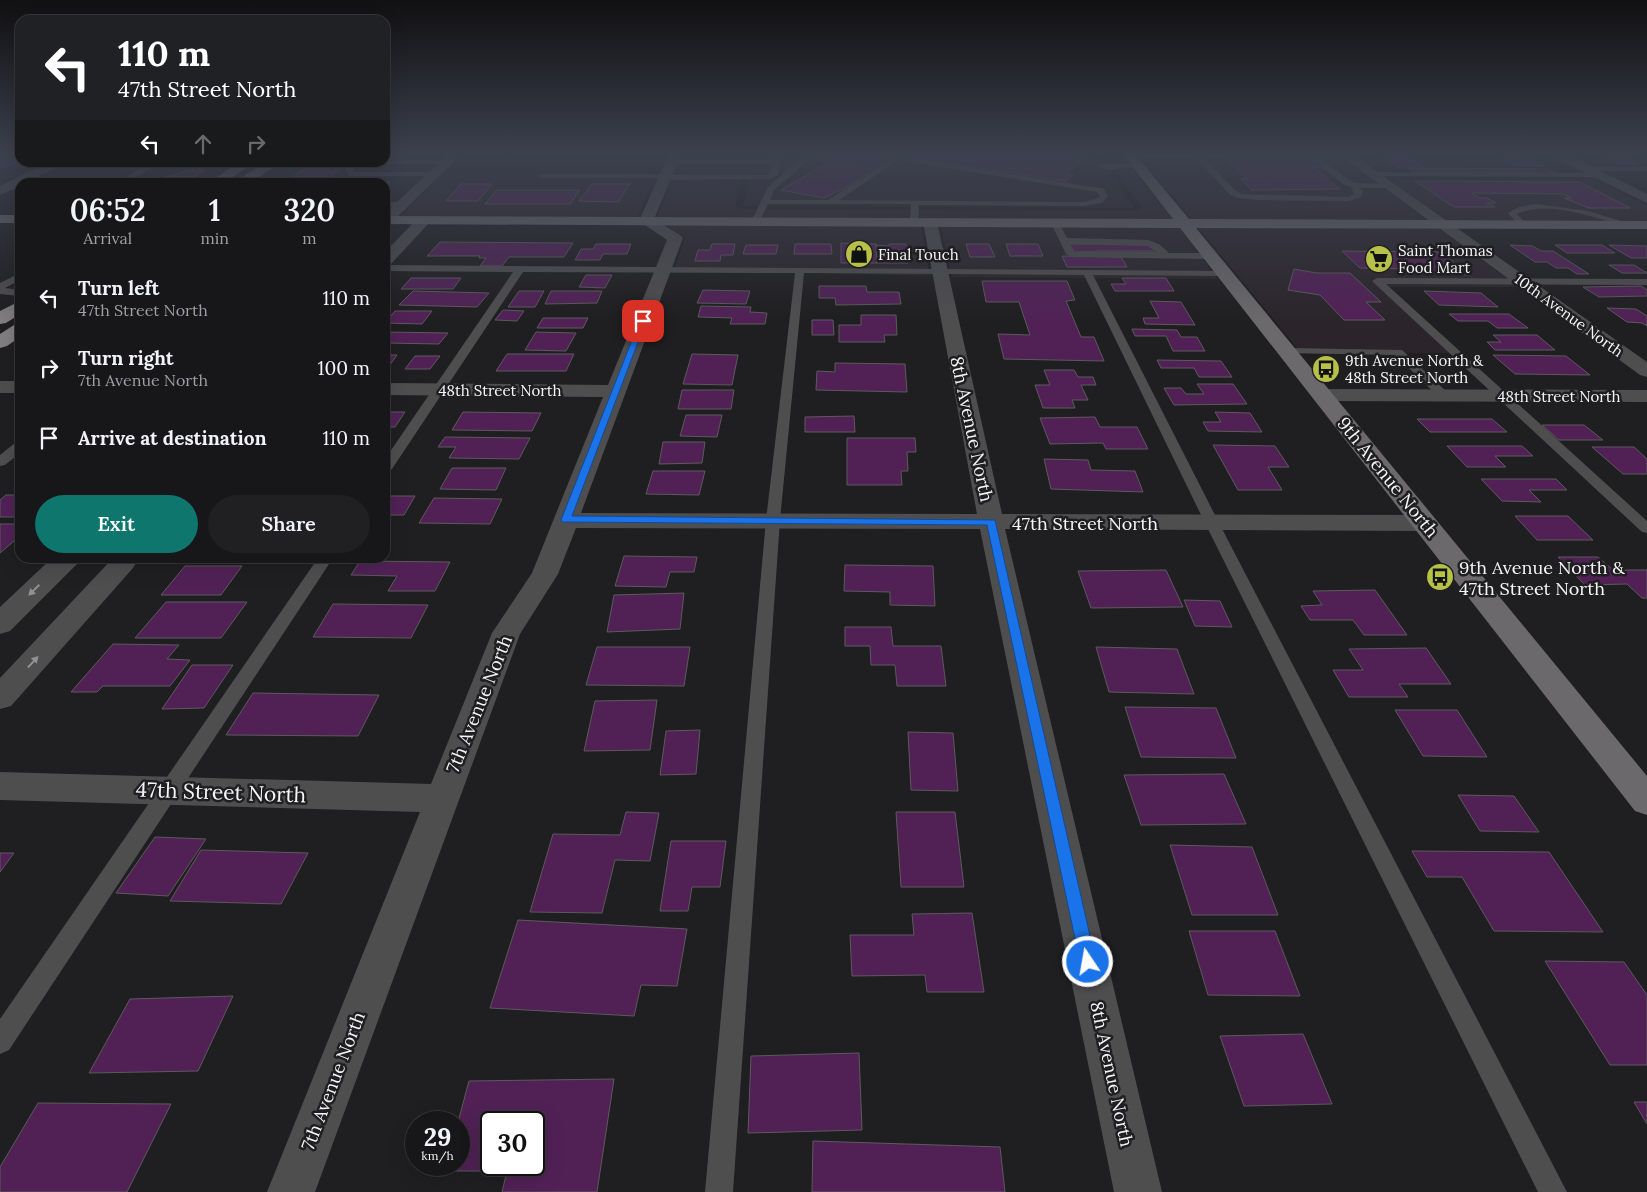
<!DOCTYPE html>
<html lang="en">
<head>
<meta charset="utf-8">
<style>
	:root { --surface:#171618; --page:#201f21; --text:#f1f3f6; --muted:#9e9fa2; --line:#363537; --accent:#0f766e }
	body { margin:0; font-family:Lora,serif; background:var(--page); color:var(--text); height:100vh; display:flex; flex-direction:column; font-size:19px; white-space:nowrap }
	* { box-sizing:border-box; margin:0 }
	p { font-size:16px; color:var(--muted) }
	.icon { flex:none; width:28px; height:28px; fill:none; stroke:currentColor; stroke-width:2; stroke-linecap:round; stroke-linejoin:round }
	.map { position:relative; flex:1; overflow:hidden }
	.side { position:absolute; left:15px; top:178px; width:375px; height:385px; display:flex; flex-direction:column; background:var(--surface); border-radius:15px; box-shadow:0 5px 20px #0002,0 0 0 1px var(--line) }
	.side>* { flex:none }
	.banner { position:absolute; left:15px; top:15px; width:375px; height:152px; border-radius:15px; box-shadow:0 5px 20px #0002,0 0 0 1px var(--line); background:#202124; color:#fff; overflow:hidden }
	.speed { position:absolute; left:405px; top:1111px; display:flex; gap:10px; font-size:25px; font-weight:700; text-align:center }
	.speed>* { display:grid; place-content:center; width:65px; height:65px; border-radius:50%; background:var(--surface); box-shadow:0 5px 20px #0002,0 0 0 1px var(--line); line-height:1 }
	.speed small { font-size:12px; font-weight:400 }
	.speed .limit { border:2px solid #111; border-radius:8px; background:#fff; color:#111 }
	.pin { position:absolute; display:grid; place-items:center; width:42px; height:42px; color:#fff; margin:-21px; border-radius:10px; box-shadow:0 2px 8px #0006 }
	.me { position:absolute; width:55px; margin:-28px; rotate:348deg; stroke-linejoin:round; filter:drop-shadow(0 0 4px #0008) }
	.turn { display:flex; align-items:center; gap:18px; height:105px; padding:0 20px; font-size:22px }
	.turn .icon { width:65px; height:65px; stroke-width:2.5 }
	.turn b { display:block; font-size:35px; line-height:42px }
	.lanes { display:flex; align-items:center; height:48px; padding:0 20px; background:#0003; justify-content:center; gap:25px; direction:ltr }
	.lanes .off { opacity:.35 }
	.eta { display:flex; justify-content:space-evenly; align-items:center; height:85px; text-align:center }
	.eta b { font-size:30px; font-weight:600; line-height:35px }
	.cta { display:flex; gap:10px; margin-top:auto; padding:10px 20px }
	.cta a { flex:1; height:58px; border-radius:30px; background:var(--accent); color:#fff; font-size:20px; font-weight:600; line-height:58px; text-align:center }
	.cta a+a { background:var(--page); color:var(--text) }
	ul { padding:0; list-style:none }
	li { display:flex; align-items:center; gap:15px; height:70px; padding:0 20px }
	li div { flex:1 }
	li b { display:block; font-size:19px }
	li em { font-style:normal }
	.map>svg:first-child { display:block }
	.built { fill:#2b252b }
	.building { fill:#512156; stroke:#5c5a5c; fill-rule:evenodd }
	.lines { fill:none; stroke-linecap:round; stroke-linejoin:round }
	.lane { fill:#4f4e4f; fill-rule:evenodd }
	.street { fill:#4f4e4f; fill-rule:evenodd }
	.secondary { fill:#6b696b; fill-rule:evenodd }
	.primary { fill:#807e80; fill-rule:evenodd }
	.oneway { fill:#919092 }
	.route { fill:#1a73e8; stroke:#114b97 }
	.labels { text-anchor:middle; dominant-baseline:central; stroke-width:5; stroke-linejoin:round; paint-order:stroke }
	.far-poi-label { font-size:15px; fill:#f5f4f6; stroke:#1f1e20; text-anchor:start }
	.far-street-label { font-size:15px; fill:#f5f4f6; stroke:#1f1e20 }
	.street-label { font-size:18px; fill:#f5f4f6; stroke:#1f1e20 }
	.poi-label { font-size:18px; fill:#f5f4f6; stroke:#1f1e20; text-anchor:start }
	.near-street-label { font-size:21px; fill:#f5f4f6; stroke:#1f1e20 }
</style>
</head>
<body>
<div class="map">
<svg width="1647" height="1192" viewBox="0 0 1647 1192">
	<rect width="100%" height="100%" fill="#1f1e20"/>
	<g class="built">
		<polygon points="683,154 778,154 773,177 750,177 742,179 735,206 743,209 1136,211 1142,208 1103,154 1120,154 1173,220 657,218"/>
		<polygon points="785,154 1096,154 1134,208 743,206 750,179 781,179"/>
		<polygon points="1137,154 1336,154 1428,221 1192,220"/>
		<polygon points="444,173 657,175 637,218 399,217"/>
		<polygon points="1389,180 1593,180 1647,205 1647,222 1448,221"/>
		<polygon points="667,224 921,225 930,276 674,269 685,238 667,226"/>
		<polygon points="940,225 1178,226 1218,279 952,277"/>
		<polygon points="1197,226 1437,227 1519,287 1384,287 1457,353 1301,353"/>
	</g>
	<g class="building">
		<polygon points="830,154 896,154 850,185 824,198 781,190 828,163 858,167 861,165 819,160"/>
		<polygon points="911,154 1072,154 1070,155 1085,158 1066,174 1073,175 1066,181 906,157"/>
		<polygon points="1379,155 1405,155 1424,167 1397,167"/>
		<polygon points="1506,155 1525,156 1545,166 1515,166 1502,159 1512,159"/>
		<polygon points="1600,155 1618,155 1638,164 1620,164"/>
		<polygon points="1226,159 1303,159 1305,161 1316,161 1323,167 1313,167 1340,189 1252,190 1241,179 1247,179"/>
		<polygon points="0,160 20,160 20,161 6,167 0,167"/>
		<polygon points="96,162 120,162 144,163 135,168 86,167"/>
		<polygon points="171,162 191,163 210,162 201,168 162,167"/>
		<polygon points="314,162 350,162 325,181 390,182 385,186 385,182 286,182"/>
		<polygon points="1408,168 1548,169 1556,173 1415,173"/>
		<polygon points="188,170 205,170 193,177 166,177"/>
		<polygon points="1415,181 1580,182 1630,208 1589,208 1564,198 1572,198 1563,194 1472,193 1479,198 1487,198 1496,203 1487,203 1495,207 1454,207"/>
		<polygon points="461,184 492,184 478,201 446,201"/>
		<polygon points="592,184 630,184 618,202 579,201"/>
		<polygon points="497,190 580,190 570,204 485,204"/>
		<polygon points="440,242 573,243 564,257 509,257 502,266 480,266 486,258 479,258 480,256 427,256"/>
		<polygon points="841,243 876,244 877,263 841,263"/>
		<polygon points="596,244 631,244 627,254 603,254 600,260 575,260 581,249 593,249"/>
		<polygon points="712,244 735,244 733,255 721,255 720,261 695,261 698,250 710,250"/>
		<polygon points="795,244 831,244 832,254 794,254"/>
		<polygon points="889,244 906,244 908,263 877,263 876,245 889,246"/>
		<polygon points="966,244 989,244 995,257 970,257"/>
		<polygon points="1006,244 1038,244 1043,256 1010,256"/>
		<polygon points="1068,244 1157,244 1162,251 1096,251 1100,258 1075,258"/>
		<polygon points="746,245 778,245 776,254 743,254"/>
		<polygon points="1510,245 1533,246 1541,251 1553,251 1589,274 1577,274 1568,268 1556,268 1547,262 1535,262"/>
		<polygon points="1555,245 1602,245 1615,253 1567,253"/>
		<polygon points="1609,245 1647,246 1647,258 1631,258"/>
		<polygon points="1342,251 1441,252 1470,275 1425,274 1418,269 1360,268"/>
		<polygon points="1062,256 1121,257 1127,267 1067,267"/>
		<polygon points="1609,265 1634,265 1647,273 1622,273"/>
		<polygon points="1294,269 1317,273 1350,273 1381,302 1366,302 1385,320 1344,320 1320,295 1288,290"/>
		<polygon points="586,275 612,275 605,288 579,287"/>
		<polygon points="411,278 461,278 453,289 401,289"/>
		<polygon points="1122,278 1166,278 1174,291 1115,291 1111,284 1126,284"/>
		<polygon points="982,281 1067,281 1075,300 1066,301 1081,337 1094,337 1104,361 1004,359 998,334 1030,335 1019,302 986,302"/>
		<polygon points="819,286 866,286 867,292 899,292 901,304 836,305 835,298 819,298"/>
		<polygon points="1641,286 1647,290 1647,296 1599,297 1583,287"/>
		<polygon points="703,290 750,291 746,304 697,303"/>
		<polygon points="413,291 489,293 477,307 399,305"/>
		<polygon points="519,291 544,291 535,307 508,307"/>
		<polygon points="551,291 602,291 597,303 545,304"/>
		<polygon points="1424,291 1481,293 1498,307 1439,305"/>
		<polygon points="1150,301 1181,302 1195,325 1145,324 1143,318 1159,318"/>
		<polygon points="701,306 751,307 750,312 767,313 765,324 730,324 732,318 698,317"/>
		<polygon points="1607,308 1636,309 1647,316 1647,326 1642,323 1627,322"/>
		<polygon points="503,310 524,311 517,321 495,320"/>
		<polygon points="395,311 432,311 422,324 385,323"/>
		<polygon points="1449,314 1509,314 1528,328 1497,328 1488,321 1458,321"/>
		<polygon points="861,315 896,315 897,335 884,335 885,342 839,342 839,325 861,325"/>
		<polygon points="543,318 588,318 583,328 537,328"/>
		<polygon points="812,320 833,320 834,335 812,335"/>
		<polygon points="1132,329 1177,330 1181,337 1197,337 1205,351 1173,351 1166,336 1135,336"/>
		<polygon points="385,332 448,333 439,344 385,343"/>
		<polygon points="536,332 576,333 566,351 525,350"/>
		<polygon points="1493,335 1537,335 1555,350 1495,350 1487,342 1501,342"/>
		<polygon points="507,354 574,354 566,371 496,371"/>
		<polygon points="692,354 738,355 732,385 683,384"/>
		<polygon points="385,355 397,355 387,369 385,369"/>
		<polygon points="1493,355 1566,356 1590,375 1515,374"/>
		<polygon points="415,356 440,356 430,369 405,369"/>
		<polygon points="1157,360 1221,361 1232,377 1199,377 1194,368 1161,368"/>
		<polygon points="835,363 905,364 907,392 816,390 817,371 835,372"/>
		<polygon points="1044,370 1074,370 1078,377 1093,377 1096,385 1081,385 1088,400 1072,400 1075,408 1043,408 1035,385 1050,385"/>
		<polygon points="1197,384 1233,384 1247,404 1174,405 1164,388 1181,388 1186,394 1204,394"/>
		<polygon points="682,390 734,390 731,409 678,409"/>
		<polygon points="385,412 405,412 395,427 385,427"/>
		<polygon points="463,412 541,413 532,431 452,430"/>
		<polygon points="1215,412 1250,413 1262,432 1208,431 1203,422 1221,422"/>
		<polygon points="686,415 722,415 717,437 680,436"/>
		<polygon points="854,416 855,432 805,432 805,417"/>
		<polygon points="1095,417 1100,427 1137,427 1148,449 1106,449 1103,443 1050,444 1040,418"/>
		<polygon points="1417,419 1492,419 1507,432 1430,432"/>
		<polygon points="1542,425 1584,425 1603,440 1559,440"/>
		<polygon points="445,437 530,438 519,459 449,458 456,447 438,447"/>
		<polygon points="847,438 915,438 916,452 907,452 908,471 901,471 902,485 847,485"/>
		<polygon points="663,442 705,442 702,463 659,464"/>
		<polygon points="1213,445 1275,446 1289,467 1268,467 1282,490 1238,490"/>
		<polygon points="1447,446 1522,446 1533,456 1495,456 1506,467 1467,467"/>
		<polygon points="1592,447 1634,447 1647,459 1647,474 1623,474"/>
		<polygon points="1044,459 1088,460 1091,470 1135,471 1143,492 1051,489"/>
		<polygon points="452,468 506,468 496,490 440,489"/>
		<polygon points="653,471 705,471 699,495 646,494"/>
		<polygon points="1481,479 1556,479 1567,490 1529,490 1541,502 1502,501"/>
		<polygon points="6,495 20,495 20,517 0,517 0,500"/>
		<polygon points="389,496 415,496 404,515 385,515 385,501"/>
		<polygon points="434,498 502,499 490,524 419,523"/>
		<polygon points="1515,516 1568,516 1593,540 1537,540"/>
		<polygon points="0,524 20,524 20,536 0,553"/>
		<polygon points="624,556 697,557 694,572 670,572 666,587 615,586"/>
		<polygon points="1558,557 1598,557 1613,570 1647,570 1647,598 1642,598 1627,584 1585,585"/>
		<polygon points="360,561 450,562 435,591 388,591 397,576 351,575"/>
		<polygon points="845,565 933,566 935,606 890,605 890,592 844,591"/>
		<polygon points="185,566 242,566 221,595 161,595"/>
		<polygon points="1166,570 1183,607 1091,608 1078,571"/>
		<polygon points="1375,590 1407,635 1364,635 1353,620 1310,620 1301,606 1322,605 1313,591"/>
		<polygon points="684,593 680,629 607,632 614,595"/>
		<polygon points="1184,600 1220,601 1232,627 1195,626"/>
		<polygon points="166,602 247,602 221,638 135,638"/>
		<polygon points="333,604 428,605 411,638 313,637"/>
		<polygon points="845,627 891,627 893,646 941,646 946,686 897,686 895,665 871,665 870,646 845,646"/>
		<polygon points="113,644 179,645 167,659 190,660 170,686 103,686 97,692 71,692"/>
		<polygon points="597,647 690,647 684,686 586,685"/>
		<polygon points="1096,647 1177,649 1194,694 1109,692"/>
		<polygon points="1426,648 1451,684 1399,684 1408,697 1349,697 1333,670 1363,670 1349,649"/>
		<polygon points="192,665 233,665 204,708 162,709"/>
		<polygon points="253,693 379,695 358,736 226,735"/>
		<polygon points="657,700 650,750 584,751 595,701"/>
		<polygon points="1125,707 1216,708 1236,758 1141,757"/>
		<polygon points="1395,710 1457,710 1487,757 1423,756"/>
		<polygon points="700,730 696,774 660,775 666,731"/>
		<polygon points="908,732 953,733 958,791 911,790"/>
		<polygon points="1224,774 1246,824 1141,825 1124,775"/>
		<polygon points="1458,795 1514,796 1539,832 1480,831"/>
		<polygon points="626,812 659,813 650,861 615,860 602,913 530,912 553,834 620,835"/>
		<polygon points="896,812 955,812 964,887 901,887"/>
		<polygon points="155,837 206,839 168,896 116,893"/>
		<polygon points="671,841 726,841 720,887 692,887 688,911 660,911"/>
		<polygon points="1170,845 1252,847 1278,915 1192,915"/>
		<polygon points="201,850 308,853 281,904 170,901"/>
		<polygon points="1412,851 1549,852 1603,932 1494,931 1462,877 1427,877"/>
		<polygon points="0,853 14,853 0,872"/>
		<polygon points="972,913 984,992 927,992 925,975 852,976 850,935 914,935 912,914"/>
		<polygon points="518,920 687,929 677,986 641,985 634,1016 490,1008"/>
		<polygon points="1189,931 1275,931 1300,996 1208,995"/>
		<polygon points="1545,961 1624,962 1647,995 1647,1065 1610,1065"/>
		<polygon points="233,996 198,1071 89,1073 130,999"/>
		<polygon points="1303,1034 1332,1104 1244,1106 1220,1036"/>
		<polygon points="859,1053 862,1130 748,1133 751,1056"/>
		<path d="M614,1079l-17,113h-95l5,-21h-62l2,-6h12l-1,-43 11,-41zM491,1122h43v43h-43z"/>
		<polygon points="1634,1102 1647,1102 1647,1124"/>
		<polygon points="38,1103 171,1104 127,1192 0,1192 0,1167"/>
		<polygon points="813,1141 1000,1147 1005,1192 812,1192"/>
	</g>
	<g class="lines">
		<g class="lane">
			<polygon points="775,154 782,154 778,175 770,179 664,180 660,178 543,178 539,176 543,174 769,175 772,164 671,164 667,162 671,160 773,160"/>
			<path d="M811,154h10l-13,7 -34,29 -4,10h58l71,-46h8l-2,3 195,31h3l5,8 -6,7 -19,3 -164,-1 -1,17 -4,3 -4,-3 1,-18h-143l-10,20h-6l-1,-2 17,-35 34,-30zM899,160l198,32 3,4 -4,3 -13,3 -244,-2z"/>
			<path d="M1127,154h222v3h-30l30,23 6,3 34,1 4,2 -4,2h-29l3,4 -2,5 -12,4 -92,-1 -19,-2 -8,-3 -34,-37h-69zM1309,157l34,27 8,3 3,7 -6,3 -106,-3 -6,-3 -32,-33z"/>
			<polygon points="385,160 448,160 452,162 448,164 382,164 385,162"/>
			<polygon points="151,162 160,162 135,178 220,179 224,181 139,182 125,182 121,180"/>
			<polygon points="349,162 357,162 352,167 355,172 435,172 439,174 435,176 349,176 344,167"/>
			<polygon points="1138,163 1142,165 1141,167 1120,168 1111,171 1097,166 1101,164"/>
			<polygon points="1585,167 1647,167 1647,171 1588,171 1584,169"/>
			<polygon points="1369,172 1599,173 1603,175 1599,177 1372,176 1368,174"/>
			<polygon points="385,202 403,202 407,204 403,206 385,206"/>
			<path d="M1536,204l52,7 46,14 -4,3c-32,-9 -81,-29 -113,-14l10,11 -4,3 -3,-1 -12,-14 11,-6z"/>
			<path d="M1055,220l3,1 9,17 81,2 11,4 10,9h42l5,3 -5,3 -140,-2 -5,-3 -15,-31zM1070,244l77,2 11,6 -84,-1z"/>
			<polygon points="385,265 1228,271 1230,273 1225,276 1093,275 1219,523 1567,1192 1538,1192 1205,523 1084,275 804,273 780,520 733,1192 705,1192 766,520 795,273 523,272 392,469 385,473 385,459 513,272 385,271"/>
			<polygon points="20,273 20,280 5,288 20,290 20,296 0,294 0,283"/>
			<polygon points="1377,278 1647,279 1647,285 1386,284 1647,521 1647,533 1642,532 1374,283 1372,281"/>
			<polygon points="1286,348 1402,350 1450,395 1444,399 1440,398 1395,355 1282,353 1280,351 1282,349"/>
			<polygon points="20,442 20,453 5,465 0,466 0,455 15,443"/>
			<polygon points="318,558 333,558 9,1050 0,1054 0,1019"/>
		</g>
		<g class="street">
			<polygon points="449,154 462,154 391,223 385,224 385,213"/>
			<polygon points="669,154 681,154 654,219 680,235 683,238 581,513 977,514 923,222 925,219 935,219 937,222 1002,514 1425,515 1434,518 1438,523 1434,528 1425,531 1005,529 1162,1192 1114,1192 980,529 576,528 558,574 520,634 315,1192 267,1192 420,812 0,800 0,772 431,784 492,633 532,573 603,397 385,395 385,383 608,385 667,240 639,221"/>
			<polygon points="1338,154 1352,154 1647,362 1647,377 1640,375"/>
			<polygon points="1551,154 1566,154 1647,194 1647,203 1553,157"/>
			<polygon points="49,162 66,162 28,182 20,182 20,186 0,195 0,186"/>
			<polygon points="424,216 429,217 431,220 429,223 391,264 385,266 385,252 419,217"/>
			<rect x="0" y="381" width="20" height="12"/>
			<polygon points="1321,389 1647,390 1647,402 1321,401 1314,399 1311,395 1314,391"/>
			<polygon points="52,558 83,558 10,631 0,634 0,607"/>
			<polygon points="113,558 139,558 133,568 11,706 0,709 0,678"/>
		</g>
		<g class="secondary">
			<polygon points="1123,154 1135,154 1189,219 1647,221 1647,229 1196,228 1647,776 1647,815 1635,811 1180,228 385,224 385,216 1173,219"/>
			<rect x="0" y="215" width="20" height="8"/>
		</g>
		<g class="primary">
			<polygon points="239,162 255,162 225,182 210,182"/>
			<polygon points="266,162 281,162 252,182 238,182 239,179"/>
			<polygon points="20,301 20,314 6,323 0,324 0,311"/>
			<polygon points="20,323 20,337 7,346 0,348 0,334 14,325"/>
		</g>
	</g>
	<defs><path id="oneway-solid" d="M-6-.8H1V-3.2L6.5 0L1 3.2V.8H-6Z" transform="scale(1.25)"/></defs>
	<g class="oneway">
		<use href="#oneway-solid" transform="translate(34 590) rotate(135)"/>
		<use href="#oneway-solid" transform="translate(33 662) rotate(-47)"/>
	</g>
	<linearGradient id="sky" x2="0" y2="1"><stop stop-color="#111012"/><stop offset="0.48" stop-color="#3c414e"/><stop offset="1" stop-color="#3c414e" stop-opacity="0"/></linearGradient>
	<rect width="1647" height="321" fill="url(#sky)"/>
	<polygon class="route" points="640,320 646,321 572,516 995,520 1096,962 1094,968 1088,970 1082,968 1080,962 987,525 562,522 561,520"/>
	<defs>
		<g id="shop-disc" transform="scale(1.4375)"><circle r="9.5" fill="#b7c147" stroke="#1f1e20"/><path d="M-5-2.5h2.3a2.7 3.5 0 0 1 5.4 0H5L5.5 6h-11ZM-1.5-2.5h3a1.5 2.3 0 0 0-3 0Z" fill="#111"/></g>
		<g id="supermarket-disc" transform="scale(1.4375)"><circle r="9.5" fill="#b7c147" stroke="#1f1e20"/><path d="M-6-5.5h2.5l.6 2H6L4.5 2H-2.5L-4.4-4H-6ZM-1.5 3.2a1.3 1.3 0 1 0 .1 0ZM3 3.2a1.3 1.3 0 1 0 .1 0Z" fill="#111"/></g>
		<g id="bus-disc" transform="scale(1.4375)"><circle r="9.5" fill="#b7c147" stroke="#1f1e20"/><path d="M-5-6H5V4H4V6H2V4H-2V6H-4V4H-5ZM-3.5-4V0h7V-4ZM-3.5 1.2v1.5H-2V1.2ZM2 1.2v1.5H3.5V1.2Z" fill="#111"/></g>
	</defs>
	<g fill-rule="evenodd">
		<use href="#shop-disc" x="859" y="254"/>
		<use href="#supermarket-disc" x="1379" y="259"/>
		<use href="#bus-disc" x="1326" y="369"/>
		<use href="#bus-disc" x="1440" y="577"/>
	</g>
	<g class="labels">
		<g class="far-poi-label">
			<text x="1398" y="250">Saint Thomas<tspan x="1398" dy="17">Food Mart</tspan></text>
			<text x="878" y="254">Final Touch</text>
			<text x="1345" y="360">9th Avenue North &amp;<tspan x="1345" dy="17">48th Street North</tspan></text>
		</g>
		<g class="far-street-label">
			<text transform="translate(1569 315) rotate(36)">10th Avenue North</text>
			<text x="500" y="390">48th Street North</text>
			<text x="1559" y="396">48th Street North</text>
		</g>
		<g class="street-label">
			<text transform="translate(972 429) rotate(78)">8th Avenue North</text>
			<text transform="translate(1388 477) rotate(51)">9th Avenue North</text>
			<text x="1085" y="523">47th Street North</text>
			<text transform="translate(479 704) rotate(-68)">7th Avenue North</text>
			<text transform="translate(1112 1074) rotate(78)">8th Avenue North</text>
			<text transform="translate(333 1081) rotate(-69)">7th Avenue North</text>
		</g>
		<g class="poi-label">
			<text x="1459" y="567">9th Avenue North &amp;<tspan x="1459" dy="21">47th Street North</tspan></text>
		</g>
		<g class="near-street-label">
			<text transform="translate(221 792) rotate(2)">47th Street North</text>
		</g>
	</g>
</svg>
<div class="speed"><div>29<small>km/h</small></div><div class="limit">30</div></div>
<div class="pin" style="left:643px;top:321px;background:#d93025"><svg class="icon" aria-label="arrive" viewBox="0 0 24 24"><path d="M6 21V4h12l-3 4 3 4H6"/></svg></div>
<svg class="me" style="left:1088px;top:962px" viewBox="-20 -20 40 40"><circle r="17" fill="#1a73e8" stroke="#fff" stroke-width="3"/><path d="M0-11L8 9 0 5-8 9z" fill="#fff"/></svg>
<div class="banner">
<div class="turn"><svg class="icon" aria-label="left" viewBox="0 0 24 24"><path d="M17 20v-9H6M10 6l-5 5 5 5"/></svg><div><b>110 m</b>47th Street North</div></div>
<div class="lanes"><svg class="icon" aria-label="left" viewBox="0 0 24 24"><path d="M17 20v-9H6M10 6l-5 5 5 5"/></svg><svg class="icon off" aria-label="ahead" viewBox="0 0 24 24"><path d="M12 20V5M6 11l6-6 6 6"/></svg><svg class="icon off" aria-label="right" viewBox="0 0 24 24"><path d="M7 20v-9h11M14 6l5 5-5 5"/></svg></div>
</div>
<section class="side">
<div class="eta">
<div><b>06:52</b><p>Arrival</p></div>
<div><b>1</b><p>min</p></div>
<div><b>320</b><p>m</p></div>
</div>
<ul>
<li><svg class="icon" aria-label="left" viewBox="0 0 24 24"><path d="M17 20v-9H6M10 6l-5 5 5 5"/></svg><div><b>Turn left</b><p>47th Street North</p></div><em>110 m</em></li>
<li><svg class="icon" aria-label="right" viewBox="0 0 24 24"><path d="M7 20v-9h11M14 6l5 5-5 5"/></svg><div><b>Turn right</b><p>7th Avenue North</p></div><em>100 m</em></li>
<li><svg class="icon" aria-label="arrive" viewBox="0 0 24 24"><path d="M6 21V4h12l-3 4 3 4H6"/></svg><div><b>Arrive at destination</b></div><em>110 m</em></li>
</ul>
<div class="cta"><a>Exit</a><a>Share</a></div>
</section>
</div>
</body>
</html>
